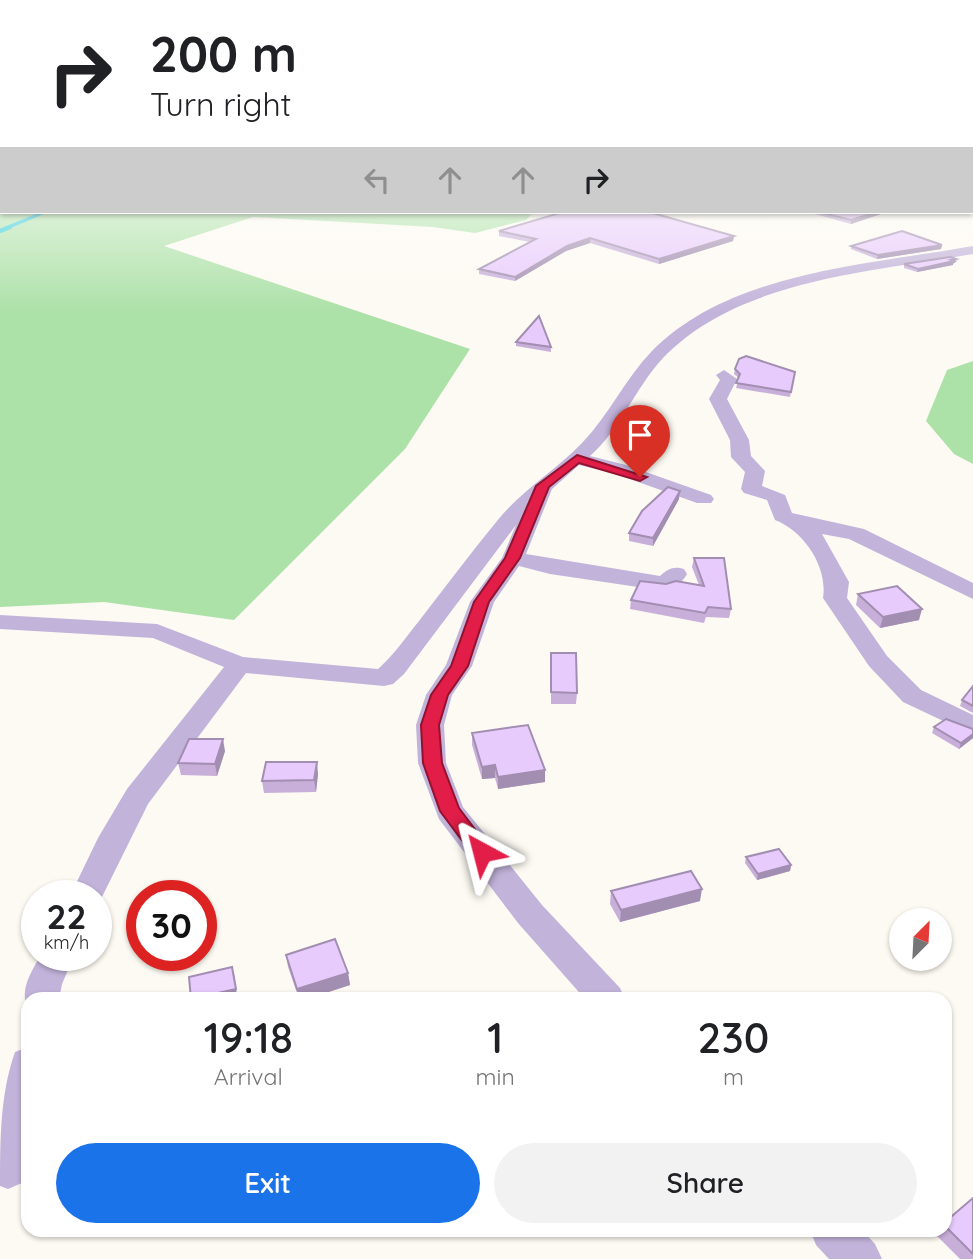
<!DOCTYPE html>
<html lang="en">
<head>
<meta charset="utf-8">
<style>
	:root { --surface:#fff; --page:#f2f2f2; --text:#202124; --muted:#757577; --accent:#1a73e8 }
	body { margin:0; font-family:Quicksand,sans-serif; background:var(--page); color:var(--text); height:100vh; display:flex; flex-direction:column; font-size:26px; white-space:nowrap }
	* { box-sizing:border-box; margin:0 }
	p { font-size:23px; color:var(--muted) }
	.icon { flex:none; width:38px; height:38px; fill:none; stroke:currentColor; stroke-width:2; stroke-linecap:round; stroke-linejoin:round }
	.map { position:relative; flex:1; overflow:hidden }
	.drawer { position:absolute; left:21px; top:992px; width:931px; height:245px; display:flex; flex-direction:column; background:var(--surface); border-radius:21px; box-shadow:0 2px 5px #0004 }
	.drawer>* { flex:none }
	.hud { position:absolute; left:0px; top:0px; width:973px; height:214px; box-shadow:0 2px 5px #0004; background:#fff; color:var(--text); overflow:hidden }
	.needle { width:46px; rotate:24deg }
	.fabs { position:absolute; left:889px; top:908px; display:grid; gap:14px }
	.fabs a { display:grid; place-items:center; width:63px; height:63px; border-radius:50%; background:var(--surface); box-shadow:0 2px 5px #0004; font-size:35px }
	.speed { position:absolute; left:21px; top:880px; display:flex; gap:14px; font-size:35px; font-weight:700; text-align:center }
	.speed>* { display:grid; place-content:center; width:91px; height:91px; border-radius:50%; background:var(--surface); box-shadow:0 2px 5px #0004; line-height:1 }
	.speed small { font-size:18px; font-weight:400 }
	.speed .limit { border:10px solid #d22; background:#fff; color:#111 }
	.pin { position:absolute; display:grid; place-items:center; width:60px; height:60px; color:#fff; margin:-72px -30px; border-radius:50% 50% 50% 0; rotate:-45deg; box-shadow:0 0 7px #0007 }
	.pin .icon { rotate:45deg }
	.me { position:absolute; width:77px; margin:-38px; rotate:322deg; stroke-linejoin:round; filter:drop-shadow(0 0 5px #0008) }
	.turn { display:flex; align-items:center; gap:24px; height:147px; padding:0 35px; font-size:32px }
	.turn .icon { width:91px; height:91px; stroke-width:2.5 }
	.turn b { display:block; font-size:49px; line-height:60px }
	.lanes { display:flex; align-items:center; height:66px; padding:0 35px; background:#0003; justify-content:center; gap:35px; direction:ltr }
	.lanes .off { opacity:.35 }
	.eta { display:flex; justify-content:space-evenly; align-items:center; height:119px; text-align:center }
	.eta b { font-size:42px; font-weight:600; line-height:49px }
	.primary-button { display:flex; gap:14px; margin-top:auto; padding:14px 35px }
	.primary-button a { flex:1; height:80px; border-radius:42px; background:var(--accent); color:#fff; font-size:28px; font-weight:600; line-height:80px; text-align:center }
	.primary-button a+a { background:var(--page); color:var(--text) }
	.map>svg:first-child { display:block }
	.green { fill:#ace1a8 }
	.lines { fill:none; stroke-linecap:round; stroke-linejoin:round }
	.stream-far1 { stroke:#27c9da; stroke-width:3.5 }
	.stream { stroke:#27c9da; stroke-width:4.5 }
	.minor { fill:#c2b3da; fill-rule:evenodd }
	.wall { fill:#c8afda }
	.shaded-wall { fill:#a28eb1 }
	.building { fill:#e8cbfd; stroke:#a28eb1; stroke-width:2 }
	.route { fill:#e11d48; stroke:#92132f; stroke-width:2 }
</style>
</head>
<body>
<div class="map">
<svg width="973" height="1259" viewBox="0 0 973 1259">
	<rect width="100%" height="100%" fill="#fdfaf3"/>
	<g class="green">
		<polygon points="0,137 2,212 534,212 526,220 475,233 433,227 253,217 164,246 470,349 405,449 234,620 104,602 0,607"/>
		<polygon points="973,361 973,464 954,454 926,421 947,370"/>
	</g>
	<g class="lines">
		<polyline class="stream-far1" points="6,228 45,212"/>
		<polyline class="stream" points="0,231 10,227"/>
		<g class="minor">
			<path d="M973,246v8c-102,18 -234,25 -310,104 -28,30 -42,71 -73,98l36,9 85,30 3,4 -3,4h-14l-84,-30 -34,-8 -27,24 -26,65 134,22c8,-7 13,-10 24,-7l3,5c-5,9 -12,14 -22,17l-115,-17 -31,-8 -25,36 -22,64 -20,29 -8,30 2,38 17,44 79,98 78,83 5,11h-40l-67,-76 -79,-104 -21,-56 -2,-38 10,-30 20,-30 24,-63 32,-44 14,-33 -112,149 -11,10 -9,2 -138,-13 -98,131 -50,101 -2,-9h-26l28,-58 29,-49 97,-122 -71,-29 -153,-9v-14l157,9 86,33 135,12c16,-14 28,-32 41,-48 26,-34 51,-67 78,-100 25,-31 58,-50 85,-78 27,-28 43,-64 70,-92 79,-80 216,-86 321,-105z"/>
			<path d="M724,370l13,9 -10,20 22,41 2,16 14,15 -3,15 23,9 7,18 72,16 109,54v16l-124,-60 -27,-5 27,48 -2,16 40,58 34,34 52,25v20l-70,-33 -34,-36 -46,-68c5,-31 -19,-67 -48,-78l-8,-20 -23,-7 -3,-4 4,-17 -14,-15 -1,-17 -21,-41 11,-19 -4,-5z"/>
			<path d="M40,956h34l-12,28 -3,15h-31v10c-9,-19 3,-36 12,-53z"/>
			<path d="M28,1047v123l-6,13 -14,6 -8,-3c0,-45 0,-92 15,-134z"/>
			<polygon points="810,1230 862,1230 875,1244 882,1259 829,1259 816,1245"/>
		</g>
	</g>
	<g class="wall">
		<polygon points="811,212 887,212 851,224 811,213"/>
		<polygon points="499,231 734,236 733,241 659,264 590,243 566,251 515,281 479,274 479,269 530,242 499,236"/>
		<polygon points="942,245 941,249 877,259 851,249 851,246"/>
		<polygon points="953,263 953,265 917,272 904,268 904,264 955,263"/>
		<polygon points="516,342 551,347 551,352 516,346"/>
		<polygon points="735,369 795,372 790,397 736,388 739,378 734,374"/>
		<polygon points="679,499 653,546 629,541 629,533"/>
		<polygon points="694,558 731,609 729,618 706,617 704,623 630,609 631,600 666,584 699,585 692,567"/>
		<polygon points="858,594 919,620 880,628 856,605"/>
		<polygon points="551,653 577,693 576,704 551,704"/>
		<polygon points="973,686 973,713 960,706 962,700"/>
		<polygon points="934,727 973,729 973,738 959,749 932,733"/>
		<polygon points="472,733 545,770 545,782 498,789 495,778 482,779 472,745"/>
		<polygon points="225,751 217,776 181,775 178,763"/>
		<polygon points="318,774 316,792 264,793 262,781"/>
		<polygon points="746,857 791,865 790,871 757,880 745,863"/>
		<polygon points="611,891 700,901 620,922 610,904"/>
		<polygon points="286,955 348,973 350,985 307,999 299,999 288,967"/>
		<polygon points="973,1198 973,1259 960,1259 937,1236 940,1230 945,1230 945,1222"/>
	</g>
	<g class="shaded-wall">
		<polygon points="877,212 887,212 851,224 851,220"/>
		<polygon points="734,236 733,241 659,264 659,259"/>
		<polygon points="590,238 590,243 566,251 515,281 515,277 567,246"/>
		<polygon points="942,245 941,249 877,259 878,255"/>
		<polygon points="956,259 955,263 953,263 953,265 917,272 918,269"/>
		<polygon points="680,491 679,499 653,546 653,538"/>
		<polygon points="922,609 919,620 880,628 883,617"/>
		<polygon points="973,734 973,738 959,749 961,743"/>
		<polygon points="223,739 225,751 217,776 215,764"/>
		<polygon points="317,762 318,774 316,792 314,780"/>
		<polygon points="495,765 495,778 482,779 482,767"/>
		<polygon points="545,770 545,782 498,789 498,777"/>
		<polygon points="791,865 790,871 757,880 758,874"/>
		<polygon points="702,889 700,901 620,922 621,910"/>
		<polygon points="234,973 237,995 218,999 191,999"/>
		<polygon points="348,973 350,985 307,999 299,999 297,989"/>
	</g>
	<g class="building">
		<polygon points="971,140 973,141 973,153 971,155"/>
		<polygon points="563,212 649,212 734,236 659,259 590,238 567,246 515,277 479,269 536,239 499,231"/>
		<polygon points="819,212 877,212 851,220"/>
		<polygon points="902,231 942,245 878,255 851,246"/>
		<polygon points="950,257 956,259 951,260 954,261 918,269 904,264"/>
		<polygon points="539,316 551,347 516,342"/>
		<polygon points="746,356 795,372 791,392 736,383 740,374 735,369 739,359"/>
		<polygon points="668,487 680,491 653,538 629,533 642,511"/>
		<polygon points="694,558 724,558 731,609 708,607 705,613 631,600 640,581 666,584 676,581 704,586"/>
		<polygon points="897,586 922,609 883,617 858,594"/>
		<polygon points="551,653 576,653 577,693 551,692"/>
		<polygon points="973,686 973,706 962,700"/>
		<polygon points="946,719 973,729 973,734 961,743 934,727"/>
		<polygon points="528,725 545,770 498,777 495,765 482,767 472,733"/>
		<polygon points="189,739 223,739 215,764 178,763"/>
		<polygon points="266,762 317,762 314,780 262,781"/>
		<polygon points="779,849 791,865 758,874 746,857"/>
		<polygon points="691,871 702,889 621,910 611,891"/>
		<polygon points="335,939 348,973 297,989 286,955"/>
		<polygon points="232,967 236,989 191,999 189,977"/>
		<polygon points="973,1198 973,1254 945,1226 945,1222"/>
	</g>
	<linearGradient id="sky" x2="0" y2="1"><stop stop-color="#5bbce2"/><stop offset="0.44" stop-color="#fefdfa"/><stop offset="1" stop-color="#fefdfa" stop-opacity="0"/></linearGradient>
	<rect width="973" height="313" fill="url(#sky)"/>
	<polygon class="route" points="577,455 647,477 640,481 579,463 549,487 520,558 489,602 468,666 448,695 439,725 442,763 459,808 492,852 489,858 482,860 475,858 440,811 423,763 421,725 431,695 451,666 474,602 505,558 536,486"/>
</svg>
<div class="fabs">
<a><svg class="needle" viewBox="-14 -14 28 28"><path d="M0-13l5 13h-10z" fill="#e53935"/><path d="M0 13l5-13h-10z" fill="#757577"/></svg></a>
</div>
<div class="speed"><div>22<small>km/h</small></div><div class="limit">30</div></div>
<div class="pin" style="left:640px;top:477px;background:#d93025"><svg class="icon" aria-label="arrive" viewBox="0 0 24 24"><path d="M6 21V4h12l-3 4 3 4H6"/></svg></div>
<svg class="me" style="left:482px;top:852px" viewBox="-20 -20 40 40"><path d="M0-17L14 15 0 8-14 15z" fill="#e11d48" stroke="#fff" stroke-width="4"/></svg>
<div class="hud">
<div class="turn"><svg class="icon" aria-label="right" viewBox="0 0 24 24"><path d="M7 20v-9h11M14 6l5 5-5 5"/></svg><div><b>200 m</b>Turn right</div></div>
<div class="lanes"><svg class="icon off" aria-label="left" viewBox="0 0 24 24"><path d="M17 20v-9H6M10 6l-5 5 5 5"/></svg><svg class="icon off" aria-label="ahead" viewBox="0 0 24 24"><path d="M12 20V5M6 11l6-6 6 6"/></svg><svg class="icon off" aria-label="ahead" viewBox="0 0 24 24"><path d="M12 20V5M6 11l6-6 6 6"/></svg><svg class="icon" aria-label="right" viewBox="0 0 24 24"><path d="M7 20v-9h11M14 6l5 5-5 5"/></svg></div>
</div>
<section class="drawer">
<div class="eta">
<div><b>19:18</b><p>Arrival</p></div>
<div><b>1</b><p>min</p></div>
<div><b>230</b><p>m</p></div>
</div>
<div class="primary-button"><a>Exit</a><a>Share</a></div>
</section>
</div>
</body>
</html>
